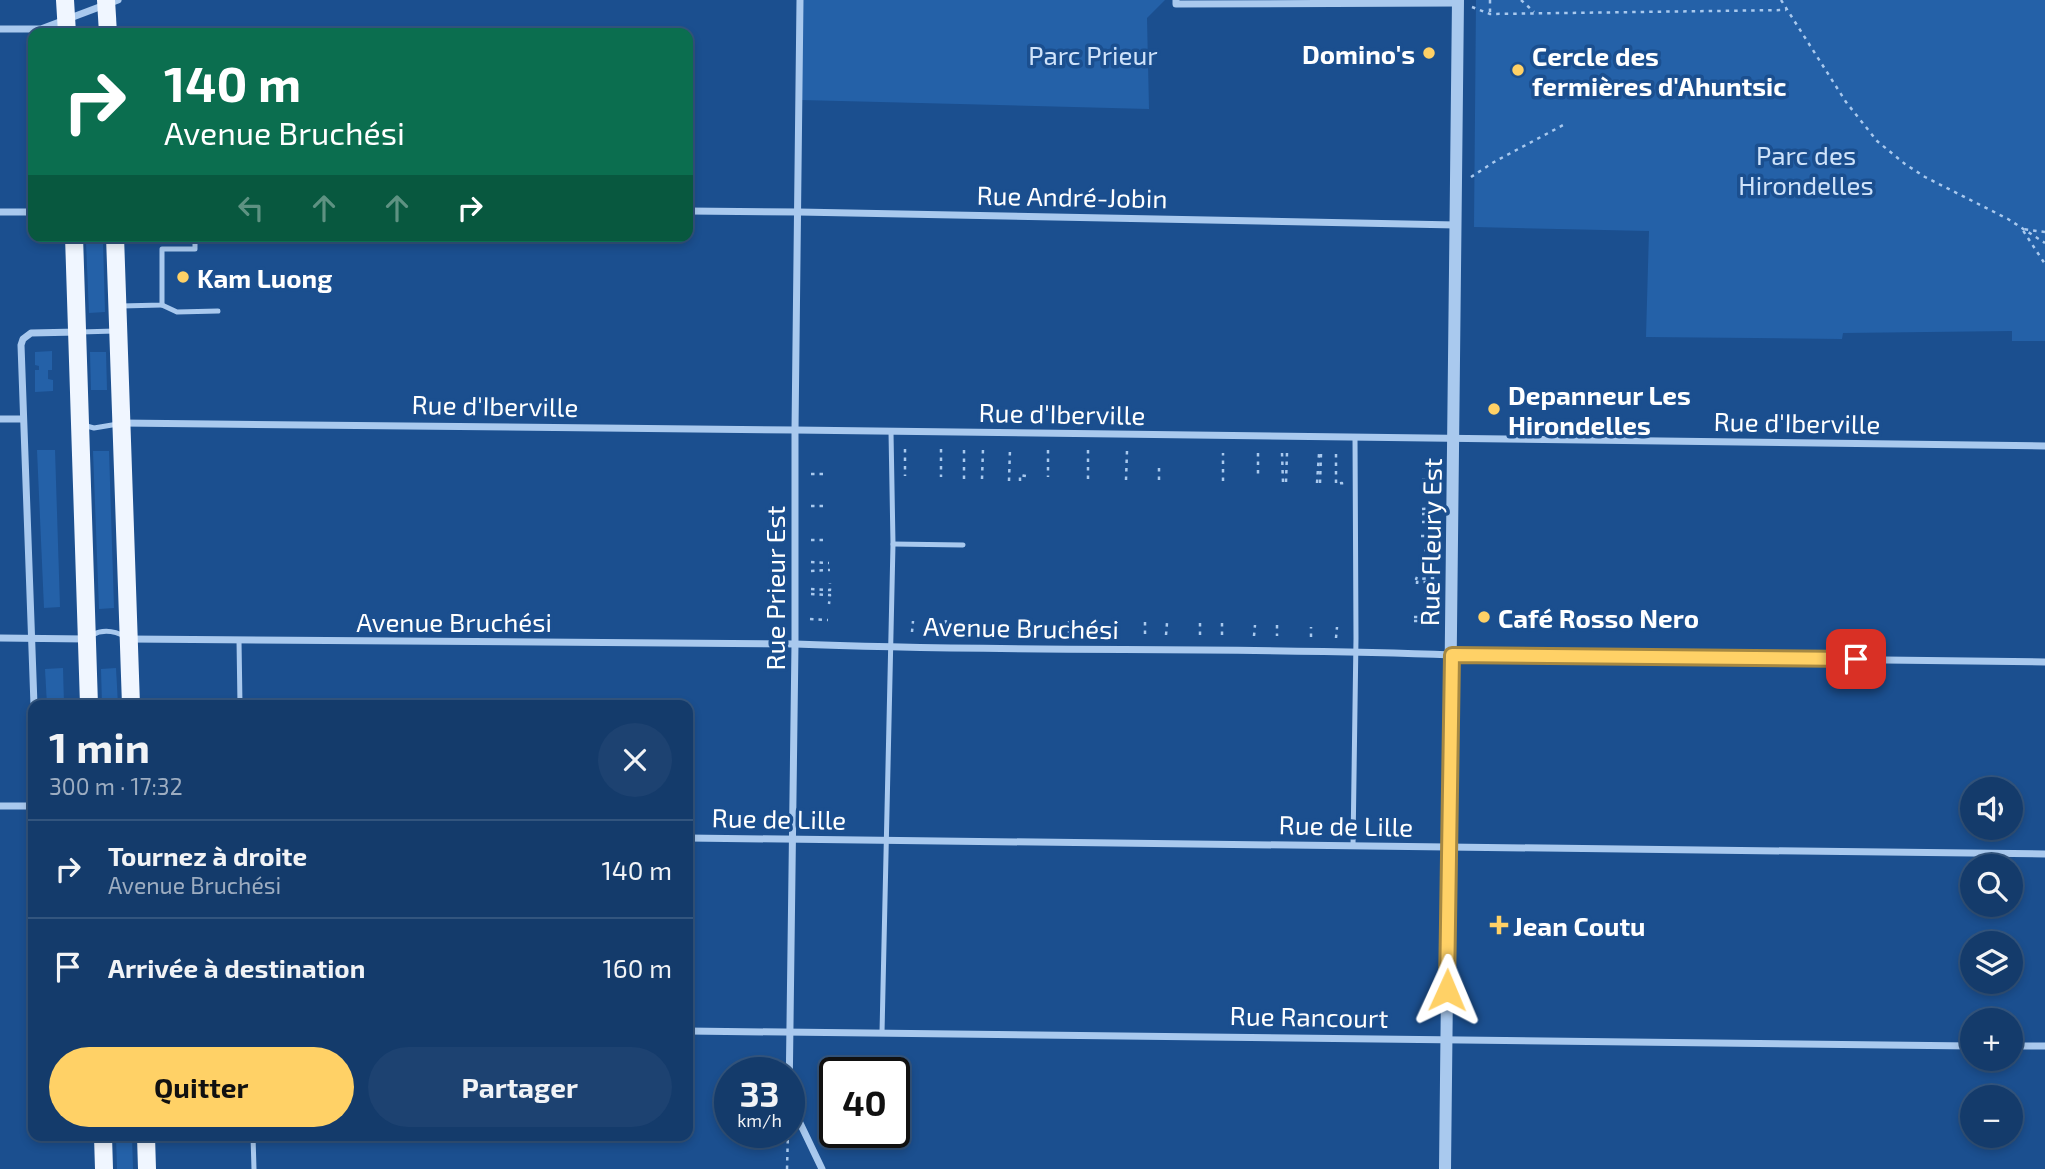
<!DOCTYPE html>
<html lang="fr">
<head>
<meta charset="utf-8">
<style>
	:root { --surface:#143b6b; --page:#1d4271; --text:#f1f3f6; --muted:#9dadc1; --line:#33557e; --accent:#ffd166 }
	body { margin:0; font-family:"Exo 2",sans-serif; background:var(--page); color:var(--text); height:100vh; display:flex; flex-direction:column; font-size:26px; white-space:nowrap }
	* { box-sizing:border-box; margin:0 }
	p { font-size:23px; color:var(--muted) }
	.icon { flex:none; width:38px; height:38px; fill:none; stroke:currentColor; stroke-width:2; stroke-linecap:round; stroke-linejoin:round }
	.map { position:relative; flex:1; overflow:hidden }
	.panel { position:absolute; left:28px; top:700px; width:665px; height:441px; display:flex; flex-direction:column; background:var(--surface); border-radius:14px; box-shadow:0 4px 10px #0003,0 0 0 2px var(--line) }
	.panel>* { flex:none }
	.hud { position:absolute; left:28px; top:28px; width:665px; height:214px; border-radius:14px; box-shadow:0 4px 10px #0003,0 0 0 2px var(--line); background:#0b6e4f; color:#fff; overflow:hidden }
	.fabs { position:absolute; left:1960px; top:777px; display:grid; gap:14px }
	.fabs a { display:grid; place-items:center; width:63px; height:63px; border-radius:50%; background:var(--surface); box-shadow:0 4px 10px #0003,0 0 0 2px var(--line); font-size:35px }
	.speed { position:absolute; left:714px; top:1057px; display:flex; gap:14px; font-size:35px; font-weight:700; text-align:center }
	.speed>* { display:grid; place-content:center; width:91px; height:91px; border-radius:50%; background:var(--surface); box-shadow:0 4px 10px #0003,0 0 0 2px var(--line); line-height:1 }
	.speed small { font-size:18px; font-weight:400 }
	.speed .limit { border:4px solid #111; border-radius:10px; background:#fff; color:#111 }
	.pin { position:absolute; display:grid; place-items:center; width:60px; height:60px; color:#fff; margin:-30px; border-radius:14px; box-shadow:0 4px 10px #0006 }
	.me { position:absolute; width:77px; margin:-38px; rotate:1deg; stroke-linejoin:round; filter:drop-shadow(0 0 5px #0008) }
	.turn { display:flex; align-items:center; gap:24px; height:147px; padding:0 21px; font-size:32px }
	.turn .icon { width:91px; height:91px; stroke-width:2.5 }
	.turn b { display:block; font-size:49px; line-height:60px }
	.lanes { display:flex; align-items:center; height:66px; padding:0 21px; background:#0003; justify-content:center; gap:35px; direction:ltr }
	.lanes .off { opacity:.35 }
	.round { display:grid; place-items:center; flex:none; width:74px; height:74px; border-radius:37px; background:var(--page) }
	.summary { display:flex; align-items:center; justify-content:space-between; height:119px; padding:0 21px }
	h1 { font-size:42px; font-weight:700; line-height:52px }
	.primary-button { display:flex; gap:14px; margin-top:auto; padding:14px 21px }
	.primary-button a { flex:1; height:80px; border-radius:42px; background:var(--accent); color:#111; font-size:28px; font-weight:700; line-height:80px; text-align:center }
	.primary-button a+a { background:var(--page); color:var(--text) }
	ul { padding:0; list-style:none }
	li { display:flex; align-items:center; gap:21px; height:98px; padding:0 21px; border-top:2px solid var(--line) }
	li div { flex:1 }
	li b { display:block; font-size:26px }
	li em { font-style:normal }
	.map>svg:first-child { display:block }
	.green { fill:#2461a8 }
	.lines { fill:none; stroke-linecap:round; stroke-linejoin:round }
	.path { stroke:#a9c9ee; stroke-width:2.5; stroke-dasharray:3.5 5; stroke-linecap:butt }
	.service { stroke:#a9c9ee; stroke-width:5 }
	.minor { stroke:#a9c9ee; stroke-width:7 }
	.tertiary { stroke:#a9c9ee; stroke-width:12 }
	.primary { stroke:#f0f6ff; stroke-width:18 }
	.route-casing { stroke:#a68842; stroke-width:18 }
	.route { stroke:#ffd166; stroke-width:12 }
	.poi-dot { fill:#ffd166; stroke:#1b4f8f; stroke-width:2.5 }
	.labels { text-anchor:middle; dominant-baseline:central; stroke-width:7; stroke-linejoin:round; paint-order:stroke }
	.poi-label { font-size:26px; font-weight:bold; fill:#fff; stroke:#1b4f8f; text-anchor:start }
	.park-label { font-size:26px; fill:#cfe3fa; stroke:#1b4f8f }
	.street-label { font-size:26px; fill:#fff; stroke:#1b4f8f }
</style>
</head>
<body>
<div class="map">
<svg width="2045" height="1169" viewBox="0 0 2045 1169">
	<rect width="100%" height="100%" fill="#1b4f8f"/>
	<g class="green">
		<polygon points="801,0 1165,0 1147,18 1149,109 801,100"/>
		<polygon points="1476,0 2045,0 2045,341 2012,341 2012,331 1843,333 1842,339 1646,337 1649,231 1474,227"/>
		<polygon points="86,242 103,242 105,312 89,313"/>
		<polygon points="52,351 52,370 48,370 48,379 53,380 53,391 35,392 35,370 39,370 39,366 35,365 35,352"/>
		<polygon points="90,352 106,352 107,390 91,390"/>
		<polygon points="37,450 55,450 60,607 44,608"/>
		<polygon points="93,451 109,451 114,608 99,609"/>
		<polygon points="63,668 64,705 47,705 45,669"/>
		<polygon points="116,668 118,705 102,705 101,669"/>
		<polygon points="116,1136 132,1136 133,1169 117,1169"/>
	</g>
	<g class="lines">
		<g class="path">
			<polyline points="1490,0 1490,14"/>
			<polyline points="1521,0 1534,12"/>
			<polyline points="1781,0 1846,102 1877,141 1905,164 1925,177 2008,219 2045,243"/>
			<polyline points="1472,7 1490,14 1786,10"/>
			<polyline points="1471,177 1494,162 1567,123"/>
			<polyline points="2045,232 2022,229 2045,264"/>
			<polyline points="905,449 905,476"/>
			<polyline points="941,449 941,477"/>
			<polyline points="1048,450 1048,477"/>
			<polyline points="1258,453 1258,478"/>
			<polyline points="1282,453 1283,482"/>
			<polyline points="1336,454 1336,484 1342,483 1342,487"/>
			<polyline points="811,474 828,474"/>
			<polyline points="964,479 964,449"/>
			<polyline points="982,479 983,449"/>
			<polyline points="1088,479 1088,450"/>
			<polyline points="1126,480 1127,451"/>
			<polyline points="1159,480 1159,466"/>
			<polyline points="1422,480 1434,480"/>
			<polyline points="1009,481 1010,449"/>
			<polyline points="1020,481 1020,475 1026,476"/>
			<polyline points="1223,481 1223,453"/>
			<polyline points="1286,482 1287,453"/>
			<polyline points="1317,483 1319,454"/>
			<polyline points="1320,483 1321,454"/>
			<polyline points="1422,486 1434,486"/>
			<polyline points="811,506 828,506"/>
			<polyline points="1422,509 1435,508"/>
			<polyline points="1422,514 1435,514"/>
			<polyline points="1422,522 1435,522"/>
			<polyline points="1421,536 1435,536"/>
			<polyline points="811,540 828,540"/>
			<polyline points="1424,550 1435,550"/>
			<polyline points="811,562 829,563"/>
			<polyline points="1425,567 1435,566"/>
			<polyline points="811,571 830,570"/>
			<polyline points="1417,577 1416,579 1436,578"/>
			<polyline points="1417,584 1417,582 1436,582"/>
			<polyline points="811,589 830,590 830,583"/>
			<polyline points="1424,592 1436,591"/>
			<polyline points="811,594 830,595 829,604"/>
			<polyline points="1414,617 1435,617"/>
			<polyline points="810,619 828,620"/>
			<polyline points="995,621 995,633"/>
			<polyline points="1019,621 1020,633"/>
			<polyline points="1069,621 1069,634"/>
			<polyline points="1093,621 1094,634"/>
			<polyline points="1414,621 1436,621"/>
			<polyline points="1117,622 1117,634"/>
			<polyline points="1145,622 1145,635"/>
			<polyline points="1222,623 1222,636"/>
			<polyline points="1277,625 1277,636"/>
			<polyline points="912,632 913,621"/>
			<polyline points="945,632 946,620"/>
			<polyline points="971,633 971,621"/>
			<polyline points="1043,634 1044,621"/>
			<polyline points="1166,635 1167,623"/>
			<polyline points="1200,635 1200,623"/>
			<polyline points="1254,636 1255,625"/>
			<polyline points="1311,637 1311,627"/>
			<polyline points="1336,638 1337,627"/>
			<polyline points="787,1169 788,1132"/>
		</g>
		<g class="service">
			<polyline points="162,305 177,312 218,311"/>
			<polyline points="121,306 162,305 162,249 195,249 195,236"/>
			<polyline points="80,332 115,331"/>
			<polyline points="83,425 94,428 118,424"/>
			<polyline points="893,544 963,545"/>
			<path d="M92,635c11,-6 23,-4 34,2"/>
			<polyline points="239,640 240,705"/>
			<polyline points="1353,846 1356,638 1355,437"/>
			<polyline points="882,1033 893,544 891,432"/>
			<polyline points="253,1136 254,1169"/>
		</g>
		<g class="minor">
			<polyline points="800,0 795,430 795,644 789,1100 822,1169"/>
			<polyline points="1176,0 1176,4 1458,3"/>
			<polyline points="0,29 41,29 118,0"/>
			<polyline points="688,211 799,212 1456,225"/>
			<polyline points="0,212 33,212"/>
			<polyline points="0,419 23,419"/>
			<polyline points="121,423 795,430 2045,446"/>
			<polyline points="0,638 86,639"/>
			<path d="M129,639l666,5c219,9 438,2 657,11l593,7"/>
			<polyline points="34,705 21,345 23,339 31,333 77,332"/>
			<polyline points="0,806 33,806"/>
			<polyline points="688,838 2045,854"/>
			<polyline points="688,1031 1972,1046"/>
			<polyline points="2011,1046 2045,1046"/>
		</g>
		<polyline class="tertiary" points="1445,1169 1458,0"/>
		<g class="primary">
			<polyline points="65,0 67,33"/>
			<polyline points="106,0 108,33"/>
			<polyline points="74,236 89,705"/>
			<polyline points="115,236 131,705"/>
			<polyline points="103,1136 104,1169"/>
			<polyline points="146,1136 147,1169"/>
		</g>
	</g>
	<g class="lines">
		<g class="route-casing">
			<polyline id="route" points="1447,990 1452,655 1856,659"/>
		</g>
		<use href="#route" class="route"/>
	</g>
	<g class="poi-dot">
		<circle cx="1429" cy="53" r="7"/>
		<circle cx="1518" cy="70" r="7"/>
		<circle cx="183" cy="277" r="7"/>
		<circle cx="1494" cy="409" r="7"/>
		<circle cx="1484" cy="617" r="7"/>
		<path d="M1495.5 914.5h7v7h7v7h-7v7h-7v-7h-7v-7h7z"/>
	</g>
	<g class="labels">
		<g class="poi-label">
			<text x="1415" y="53" text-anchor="end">Domino's</text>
			<text x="1532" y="55">Cercle des<tspan x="1532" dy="30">fermières d'Ahuntsic</tspan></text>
			<text x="197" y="277">Kam Luong</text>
			<text x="1508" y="394">Depanneur Les<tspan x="1508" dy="30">Hirondelles</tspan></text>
			<text x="1498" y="617">Café Rosso Nero</text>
			<text x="1513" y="925">Jean Coutu</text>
		</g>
		<g class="park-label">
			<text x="1093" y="54">Parc Prieur</text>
			<text x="1806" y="154">Parc des<tspan x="1806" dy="30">Hirondelles</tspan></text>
		</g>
		<g class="street-label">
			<text transform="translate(1072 196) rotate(1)">Rue André-Jobin</text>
			<text transform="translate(495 405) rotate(1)">Rue d'Iberville</text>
			<text transform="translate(1062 413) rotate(1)">Rue d'Iberville</text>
			<text transform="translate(1797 422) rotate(1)">Rue d'Iberville</text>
			<text transform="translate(1430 542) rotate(-89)">Rue Fleury Est</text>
			<text transform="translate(774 588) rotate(-90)">Rue Prieur Est</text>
			<text x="454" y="621">Avenue Bruchési</text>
			<text transform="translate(1021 627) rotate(1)">Avenue Bruchési</text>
			<text transform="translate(779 818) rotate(1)">Rue de Lille</text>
			<text transform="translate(1346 825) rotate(1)">Rue de Lille</text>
			<text transform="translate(1309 1016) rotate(1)">Rue Rancourt</text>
		</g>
	</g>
</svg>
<div class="fabs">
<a><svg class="icon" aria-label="sound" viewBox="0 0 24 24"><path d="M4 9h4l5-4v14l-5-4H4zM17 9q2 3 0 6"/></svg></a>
<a><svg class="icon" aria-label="search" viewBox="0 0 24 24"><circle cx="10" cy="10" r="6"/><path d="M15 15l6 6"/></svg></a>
<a><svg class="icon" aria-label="layers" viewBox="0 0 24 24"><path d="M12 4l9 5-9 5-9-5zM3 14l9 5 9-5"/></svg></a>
<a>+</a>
<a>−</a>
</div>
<div class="speed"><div>33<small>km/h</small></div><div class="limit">40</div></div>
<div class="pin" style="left:1856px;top:659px;background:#d93025"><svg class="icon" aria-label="arrive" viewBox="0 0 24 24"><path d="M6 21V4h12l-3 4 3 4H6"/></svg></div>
<svg class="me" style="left:1447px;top:990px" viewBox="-20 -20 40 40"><path d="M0-17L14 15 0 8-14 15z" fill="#ffd166" stroke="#fff" stroke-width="4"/></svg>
<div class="hud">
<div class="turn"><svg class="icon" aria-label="right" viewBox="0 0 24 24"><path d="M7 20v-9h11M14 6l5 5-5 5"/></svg><div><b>140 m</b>Avenue Bruchési</div></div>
<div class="lanes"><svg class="icon off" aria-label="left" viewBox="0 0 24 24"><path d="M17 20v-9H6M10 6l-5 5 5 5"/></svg><svg class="icon off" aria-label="ahead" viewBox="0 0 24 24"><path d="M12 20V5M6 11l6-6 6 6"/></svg><svg class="icon off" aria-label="ahead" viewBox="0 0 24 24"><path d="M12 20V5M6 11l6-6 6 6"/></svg><svg class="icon" aria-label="right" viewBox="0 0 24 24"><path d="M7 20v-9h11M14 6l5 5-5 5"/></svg></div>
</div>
<section class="panel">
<div class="summary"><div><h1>1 min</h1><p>300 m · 17:32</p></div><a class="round"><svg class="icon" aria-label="close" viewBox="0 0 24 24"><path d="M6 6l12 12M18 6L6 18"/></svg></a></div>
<ul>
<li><svg class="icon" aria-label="right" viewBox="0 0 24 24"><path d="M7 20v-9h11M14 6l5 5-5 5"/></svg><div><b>Tournez à droite</b><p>Avenue Bruchési</p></div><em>140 m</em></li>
<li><svg class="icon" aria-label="arrive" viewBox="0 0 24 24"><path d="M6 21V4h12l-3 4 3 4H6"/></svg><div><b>Arrivée à destination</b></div><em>160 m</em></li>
</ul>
<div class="primary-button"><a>Quitter</a><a>Partager</a></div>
</section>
</div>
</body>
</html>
